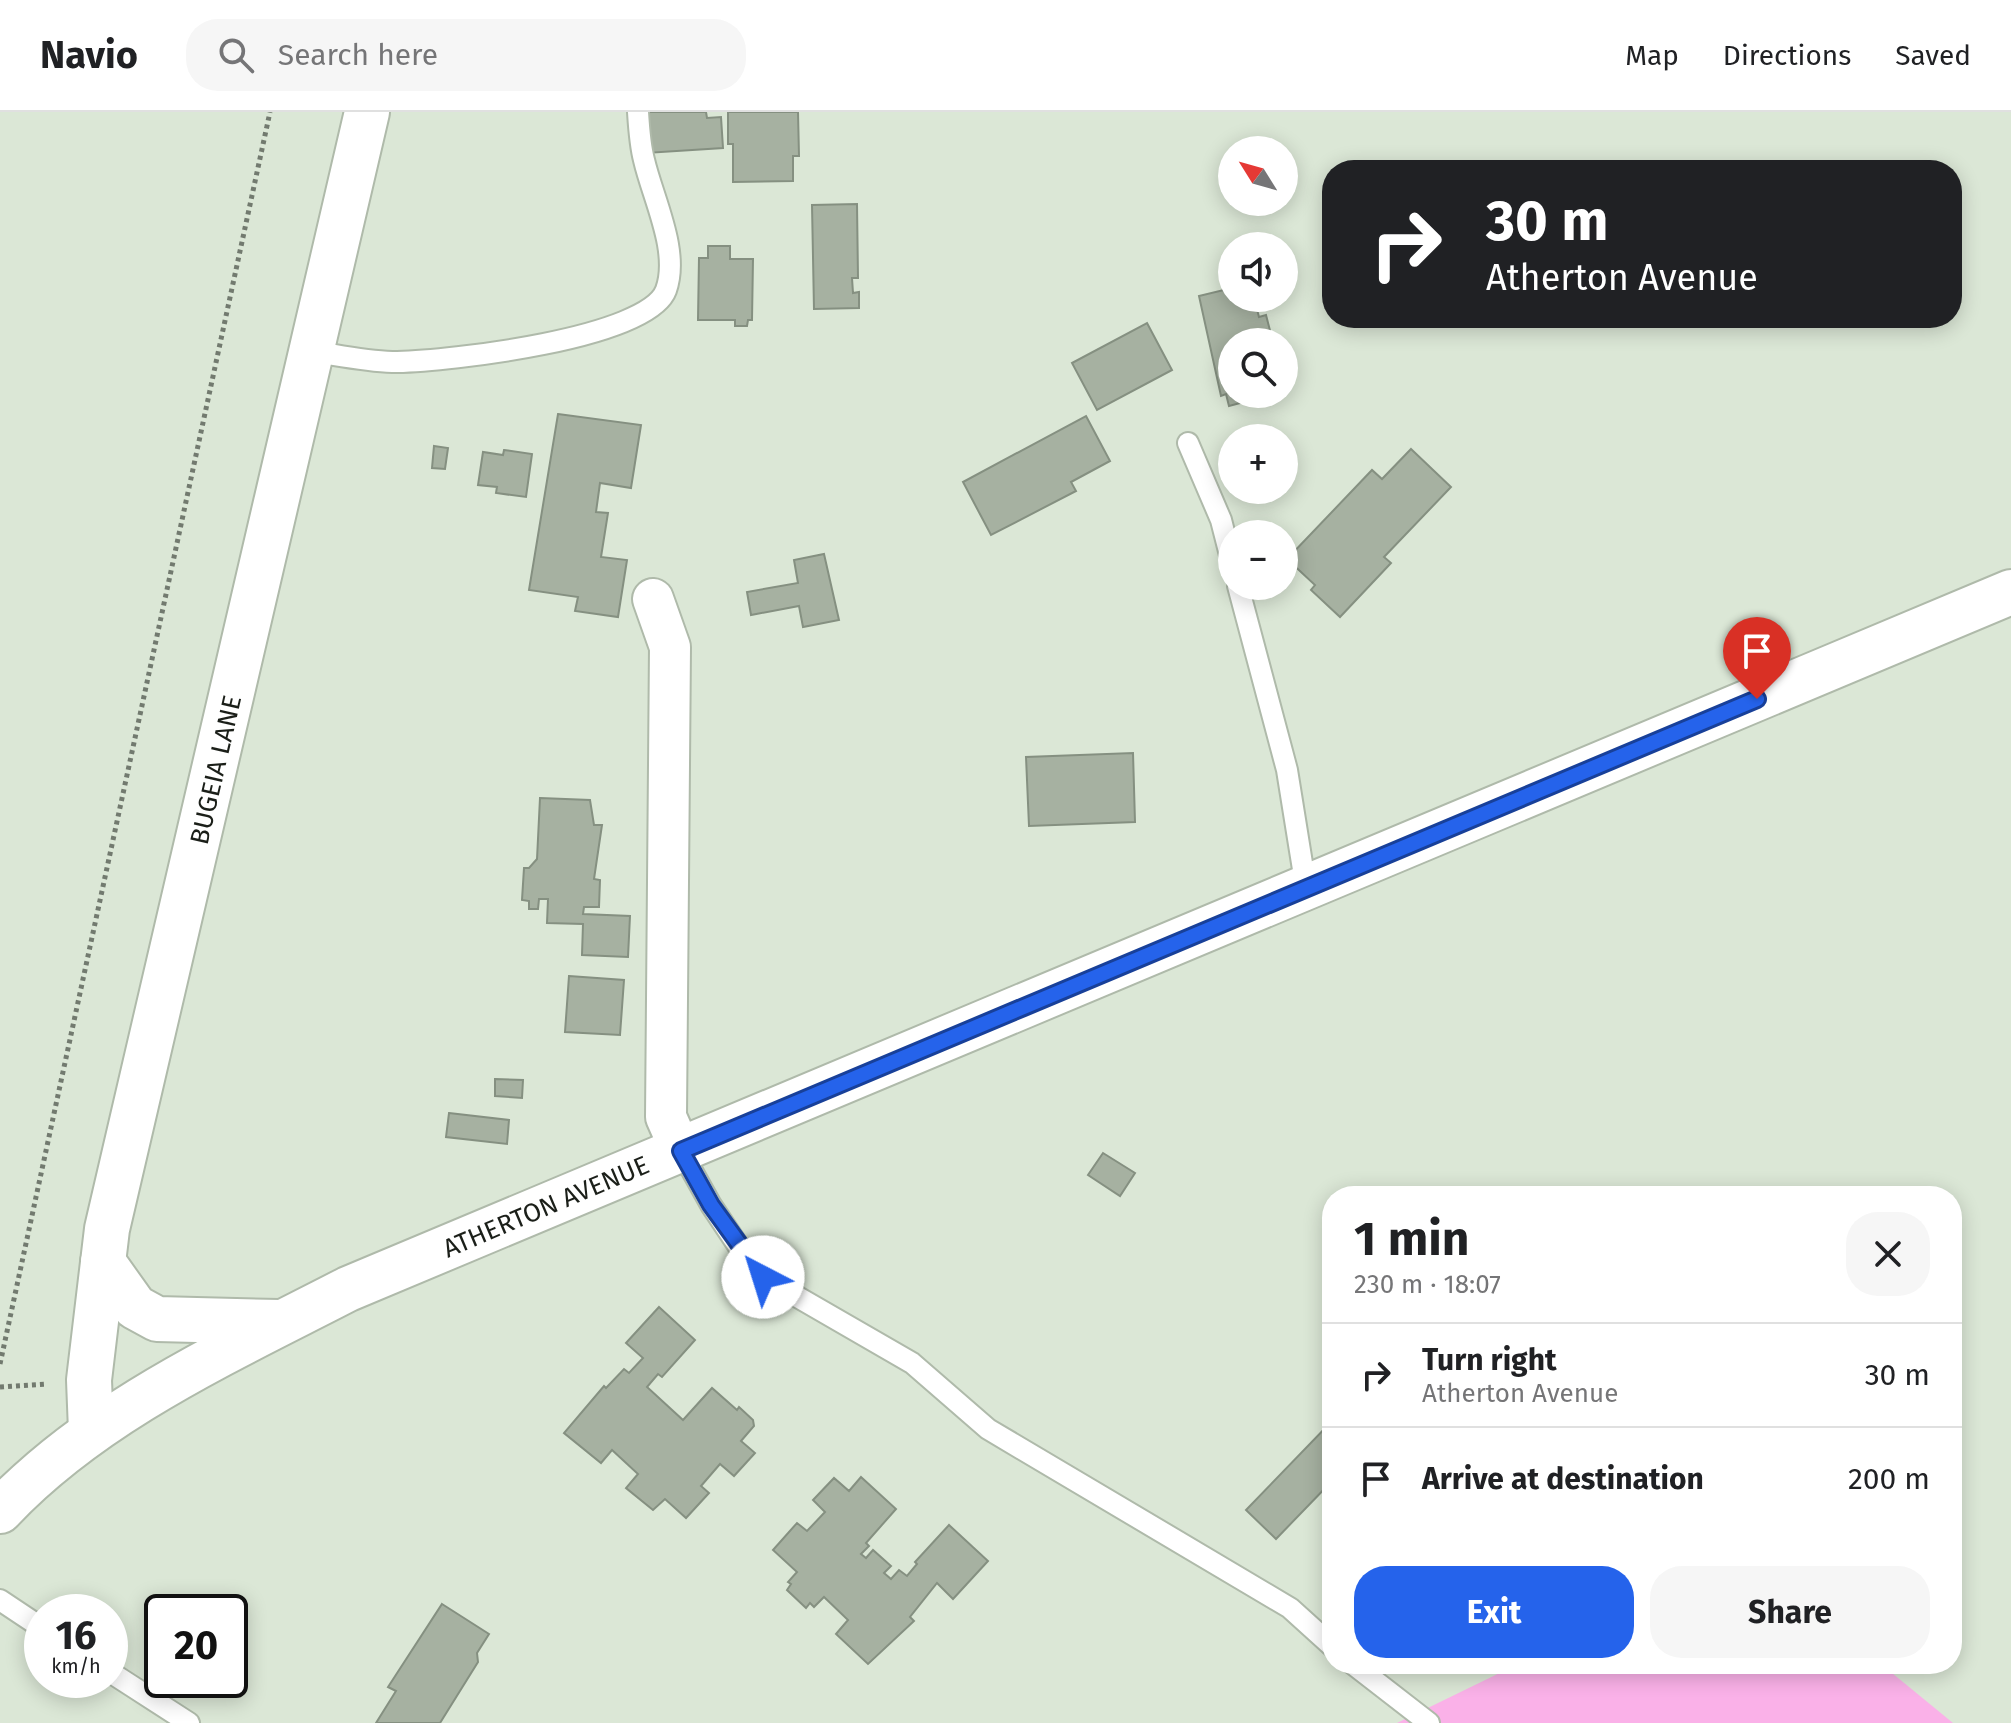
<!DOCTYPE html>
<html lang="en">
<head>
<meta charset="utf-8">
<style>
	:root { --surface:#fff; --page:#f6f6f6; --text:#202124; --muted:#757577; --line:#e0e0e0; --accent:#2563eb }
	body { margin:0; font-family:"Fira Sans",sans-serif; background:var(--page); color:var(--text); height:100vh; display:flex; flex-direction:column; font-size:30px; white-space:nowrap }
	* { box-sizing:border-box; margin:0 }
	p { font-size:26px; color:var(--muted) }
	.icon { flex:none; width:44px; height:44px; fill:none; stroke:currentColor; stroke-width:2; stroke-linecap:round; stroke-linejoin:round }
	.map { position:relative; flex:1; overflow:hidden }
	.panel { position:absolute; left:1322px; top:1074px; width:640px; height:488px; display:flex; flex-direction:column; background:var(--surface); border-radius:32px; box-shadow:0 4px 20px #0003 }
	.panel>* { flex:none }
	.top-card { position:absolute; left:1322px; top:48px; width:640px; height:168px; border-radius:32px; box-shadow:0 4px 20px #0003; background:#202124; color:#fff; overflow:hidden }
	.needle { width:52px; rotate:307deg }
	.fabs { position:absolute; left:1218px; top:24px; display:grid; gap:16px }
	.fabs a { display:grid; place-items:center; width:80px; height:80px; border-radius:50%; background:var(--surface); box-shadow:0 4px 20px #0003; font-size:40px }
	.speed { position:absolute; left:24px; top:1482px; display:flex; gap:16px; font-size:40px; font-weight:700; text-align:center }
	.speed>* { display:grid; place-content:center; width:104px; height:104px; border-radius:50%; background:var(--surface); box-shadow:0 4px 20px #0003; line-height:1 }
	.speed small { font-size:20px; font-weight:400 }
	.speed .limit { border:4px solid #111; border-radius:12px; background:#fff; color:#111 }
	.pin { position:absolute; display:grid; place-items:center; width:68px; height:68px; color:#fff; margin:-82px -34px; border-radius:50% 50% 50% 0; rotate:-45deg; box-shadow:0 0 8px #0007 }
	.pin .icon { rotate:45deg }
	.me { position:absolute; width:88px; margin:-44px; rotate:320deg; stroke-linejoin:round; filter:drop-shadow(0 0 6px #0008) }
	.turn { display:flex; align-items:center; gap:28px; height:168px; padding:0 32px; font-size:36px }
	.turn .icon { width:104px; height:104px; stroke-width:2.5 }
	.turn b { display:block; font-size:56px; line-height:68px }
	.round { display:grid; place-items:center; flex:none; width:84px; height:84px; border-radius:32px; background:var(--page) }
	.summary { display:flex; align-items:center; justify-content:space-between; height:136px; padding:0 32px }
	h1 { font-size:48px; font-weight:700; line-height:60px }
	.primary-button { display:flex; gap:16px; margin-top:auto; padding:16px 32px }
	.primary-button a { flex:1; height:92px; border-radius:32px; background:var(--accent); color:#fff; font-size:32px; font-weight:700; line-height:92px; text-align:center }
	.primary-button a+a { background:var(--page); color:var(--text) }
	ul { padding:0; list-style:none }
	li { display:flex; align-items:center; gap:24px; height:104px; padding:0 32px; border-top:2px solid var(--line) }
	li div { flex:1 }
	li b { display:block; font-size:30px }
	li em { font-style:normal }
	header { display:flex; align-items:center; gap:48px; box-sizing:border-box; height:112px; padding:0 40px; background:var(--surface); border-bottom:2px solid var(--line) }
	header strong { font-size:38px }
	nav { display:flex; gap:44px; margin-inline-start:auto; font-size:28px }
	.search { width:560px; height:72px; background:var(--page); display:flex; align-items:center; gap:20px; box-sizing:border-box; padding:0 28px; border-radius:32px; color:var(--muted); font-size:30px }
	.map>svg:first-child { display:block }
	.green { fill:#fab1e8 }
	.building { fill:#a6b1a1; stroke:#859081; stroke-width:2 }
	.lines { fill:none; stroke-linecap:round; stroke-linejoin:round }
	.service-casing { stroke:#afbaaa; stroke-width:24 }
	.minor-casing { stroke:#afbaaa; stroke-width:44 }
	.tertiary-casing { stroke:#afbaaa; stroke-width:48 }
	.secondary-casing { stroke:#afbaaa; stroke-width:48 }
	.path { stroke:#727a6f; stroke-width:5; stroke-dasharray:4 4; stroke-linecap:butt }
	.service { stroke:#fff; stroke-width:20 }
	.minor { stroke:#fff; stroke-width:40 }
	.tertiary { stroke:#fff; stroke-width:44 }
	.secondary { stroke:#fff; stroke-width:44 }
	.route-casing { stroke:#184099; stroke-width:20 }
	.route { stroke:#2563eb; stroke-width:14 }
	.labels { text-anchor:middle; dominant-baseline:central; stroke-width:7; stroke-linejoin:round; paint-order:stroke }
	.street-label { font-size:26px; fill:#1b1f19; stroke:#fff }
</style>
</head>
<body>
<header>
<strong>Navio</strong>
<div class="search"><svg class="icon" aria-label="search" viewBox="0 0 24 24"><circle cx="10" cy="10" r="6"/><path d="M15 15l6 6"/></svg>Search here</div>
<nav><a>Map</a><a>Directions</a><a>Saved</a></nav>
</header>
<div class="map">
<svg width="2011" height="1611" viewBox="0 0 2011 1611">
	<rect width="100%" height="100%" fill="#dbe7d6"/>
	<polygon class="green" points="1518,1552 1881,1552 1953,1611 1397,1611"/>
	<g class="building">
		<polygon points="644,0 706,0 707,6 721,5 723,36 646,41"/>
		<polygon points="728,0 798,0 799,44 793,44 793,69 733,70 733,32 728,32"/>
		<polygon points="857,92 858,166 852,166 853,181 859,180 859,196 814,197 812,93"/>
		<polygon points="708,134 730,134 730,147 753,147 752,208 748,208 747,214 735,214 735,208 698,208 699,146 708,146"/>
		<polygon points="1232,176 1232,186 1254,186 1259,205 1266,203 1273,230 1232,230 1232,282 1274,282 1229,294 1226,282 1221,284 1199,184"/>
		<polygon points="1147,211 1172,258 1097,298 1072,251"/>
		<polygon points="558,302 641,313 631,376 600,371 596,400 608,401 601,445 627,448 618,505 575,499 578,485 529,478"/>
		<polygon points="1086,304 1110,349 1071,370 1076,379 991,423 963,370"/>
		<polygon points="434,334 448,336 445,357 432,356"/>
		<polygon points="1411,337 1451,375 1384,445 1391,451 1340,505 1311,478 1315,473 1287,447 1372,358 1382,367"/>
		<polygon points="504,338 532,342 526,385 496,381 497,375 478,373 483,340 503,343"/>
		<polygon points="824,442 839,508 803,515 799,494 751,503 747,480 798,471 794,448"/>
		<polygon points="1133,641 1135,710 1029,714 1026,645"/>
		<polygon points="540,686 590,688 594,713 602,713 594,767 600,768 599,795 584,795 583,802 630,804 628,845 582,843 583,812 547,811 548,787 539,787 538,797 529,797 529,789 522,788 524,756 529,756 537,747"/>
		<polygon points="569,864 624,868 620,923 565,920"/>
		<polygon points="495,967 523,968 522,986 495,984"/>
		<polygon points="449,1001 509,1008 507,1032 446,1025"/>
		<polygon points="1103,1041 1135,1061 1120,1084 1088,1063"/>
		<polygon points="659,1195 695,1228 662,1265 658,1262 647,1275 683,1308 712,1276 737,1298 739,1295 753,1308 754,1314 741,1329 755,1341 734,1364 720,1352 701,1374 709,1381 686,1406 665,1387 653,1398 626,1376 638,1362 612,1338 601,1351 564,1321 604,1274 606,1276 624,1257 629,1261 643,1246 626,1231"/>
		<polygon points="1332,1309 1332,1369 1276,1427 1246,1398"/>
		<polygon points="861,1365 896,1397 866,1431 869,1434 861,1442 866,1446 873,1438 891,1454 884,1461 891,1467 899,1458 907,1464 917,1452 915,1450 949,1413 988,1449 953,1487 937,1471 910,1505 914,1509 868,1552 836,1522 848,1508 824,1485 814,1495 810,1491 806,1496 787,1478 791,1472 788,1470 797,1460 773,1438 797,1411 807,1419 825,1400 813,1388 834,1366 849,1379"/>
		<polygon points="442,1492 489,1522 477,1541 478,1550 440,1611 376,1611 396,1579 388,1575"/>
	</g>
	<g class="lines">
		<g class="service-casing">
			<g id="service">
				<path d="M312,240c28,3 57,10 85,10 50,-1 251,-23 269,-72 14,-39 -13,-91 -22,-130 -4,-15 -5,-32 -6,-48"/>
				<polyline points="1188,331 1221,408 1232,451"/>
				<polyline points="1238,474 1287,658 1306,776"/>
				<polyline points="681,1039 711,1093 743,1141 763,1165 912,1251 988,1317 1290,1496 1332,1534"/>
				<polyline points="0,1488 42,1516"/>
				<polyline points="1353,1552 1429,1611"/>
				<polyline points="110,1560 189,1611"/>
			</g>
		</g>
		<g class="minor-casing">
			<polyline id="minor" points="653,487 670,535 666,1005 681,1039"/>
		</g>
		<g class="tertiary-casing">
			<polyline id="tertiary" points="91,1319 89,1268 107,1117 367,0"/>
		</g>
		<g class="secondary-casing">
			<g id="secondary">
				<polyline points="103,1150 135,1195 157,1207 279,1210"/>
				<path d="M0,1399c94,-100 228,-160 348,-222l1663,-697"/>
			</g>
		</g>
		<g class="path">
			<polyline points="0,1252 270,0"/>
			<polyline points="0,1275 47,1272"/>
		</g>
		<use href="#service" class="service"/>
		<use href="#minor" class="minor"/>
		<use href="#tertiary" class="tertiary"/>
		<use href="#secondary" class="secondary"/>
	</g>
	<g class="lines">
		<g class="route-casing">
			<polyline id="route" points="763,1165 711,1093 681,1039 1757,587"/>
		</g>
		<use href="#route" class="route"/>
	</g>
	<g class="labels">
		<g class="street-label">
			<text transform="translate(216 658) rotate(-77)">BUGEIA LANE</text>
			<text transform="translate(546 1095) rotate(-23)">ATHERTON AVENUE</text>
		</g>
	</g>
</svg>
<div class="fabs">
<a><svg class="needle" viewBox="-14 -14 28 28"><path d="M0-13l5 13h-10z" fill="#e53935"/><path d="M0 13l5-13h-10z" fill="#757577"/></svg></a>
<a><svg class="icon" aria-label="sound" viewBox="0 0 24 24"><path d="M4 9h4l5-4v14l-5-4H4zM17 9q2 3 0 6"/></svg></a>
<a><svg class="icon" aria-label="search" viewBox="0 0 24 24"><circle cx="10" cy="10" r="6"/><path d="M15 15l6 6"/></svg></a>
<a>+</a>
<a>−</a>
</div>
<div class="speed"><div>16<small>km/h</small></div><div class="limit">20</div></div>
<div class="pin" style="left:1757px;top:587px;background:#d93025"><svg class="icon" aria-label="arrive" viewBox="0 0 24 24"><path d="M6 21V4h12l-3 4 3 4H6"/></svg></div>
<svg class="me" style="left:763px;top:1165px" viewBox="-20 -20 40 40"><circle r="19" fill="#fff"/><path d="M0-13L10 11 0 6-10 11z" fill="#2563eb"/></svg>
<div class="top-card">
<div class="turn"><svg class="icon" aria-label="right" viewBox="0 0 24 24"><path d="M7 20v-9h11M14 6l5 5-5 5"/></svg><div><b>30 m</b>Atherton Avenue</div></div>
</div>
<section class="panel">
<div class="summary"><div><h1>1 min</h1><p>230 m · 18:07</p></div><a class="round"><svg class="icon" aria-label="close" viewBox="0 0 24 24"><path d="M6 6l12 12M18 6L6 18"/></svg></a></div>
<ul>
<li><svg class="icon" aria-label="right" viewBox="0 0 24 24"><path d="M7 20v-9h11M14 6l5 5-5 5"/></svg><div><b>Turn right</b><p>Atherton Avenue</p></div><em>30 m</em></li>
<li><svg class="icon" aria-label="arrive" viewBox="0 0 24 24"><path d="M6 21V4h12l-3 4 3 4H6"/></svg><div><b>Arrive at destination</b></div><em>200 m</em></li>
</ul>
<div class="primary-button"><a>Exit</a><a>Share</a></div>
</section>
</div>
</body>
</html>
